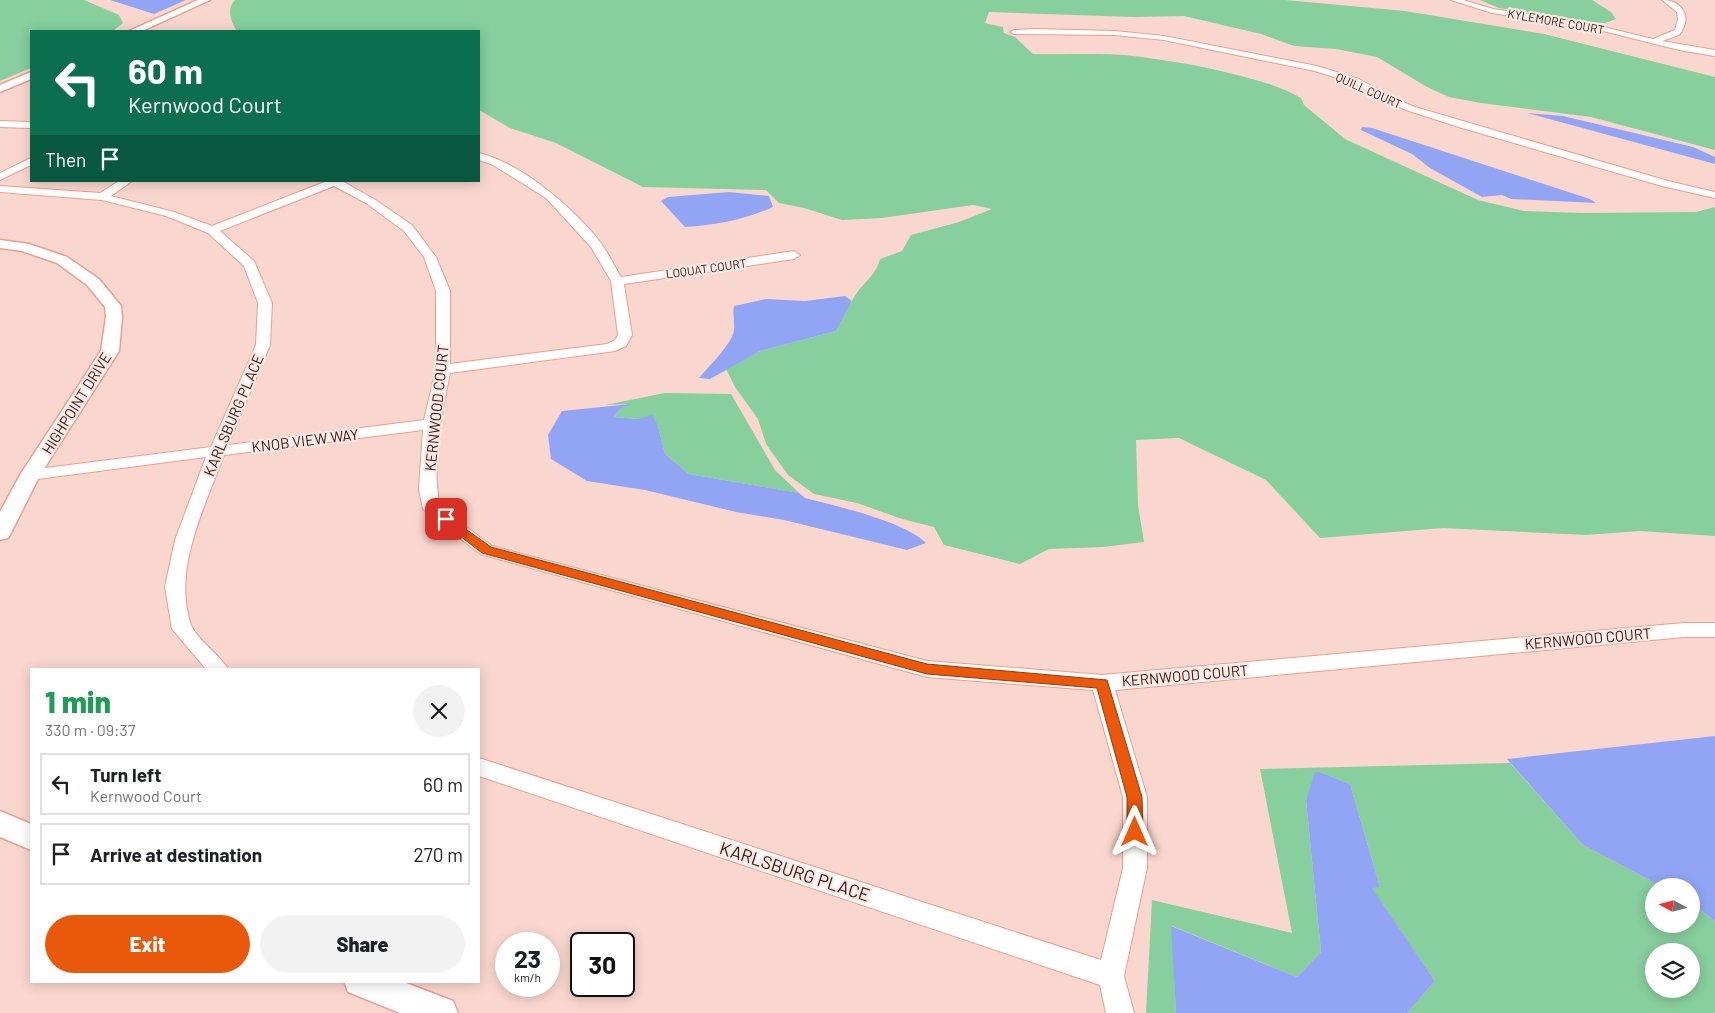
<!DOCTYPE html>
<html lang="en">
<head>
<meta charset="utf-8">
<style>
	:root { --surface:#fff; --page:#f2f2f2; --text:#202124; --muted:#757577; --line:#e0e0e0; --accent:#ea580c }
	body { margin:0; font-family:Barlow,sans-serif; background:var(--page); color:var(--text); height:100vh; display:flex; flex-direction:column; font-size:19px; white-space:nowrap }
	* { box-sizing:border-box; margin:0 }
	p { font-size:16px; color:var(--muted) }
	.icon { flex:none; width:28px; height:28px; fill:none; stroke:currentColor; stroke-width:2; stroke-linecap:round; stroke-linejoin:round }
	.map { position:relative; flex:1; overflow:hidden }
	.side { position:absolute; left:30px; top:668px; width:450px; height:315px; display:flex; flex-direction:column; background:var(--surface); border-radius:0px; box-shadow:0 2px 12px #0003 }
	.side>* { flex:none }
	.banner { position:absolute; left:30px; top:30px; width:450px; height:152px; border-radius:0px; box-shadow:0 2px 12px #0003; background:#0b6e4f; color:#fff; overflow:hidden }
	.needle { width:32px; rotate:277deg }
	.controls { position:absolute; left:1645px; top:878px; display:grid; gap:10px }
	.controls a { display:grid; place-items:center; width:55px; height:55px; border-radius:50%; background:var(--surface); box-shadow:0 2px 12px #0003; font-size:25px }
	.speed { position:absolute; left:495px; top:932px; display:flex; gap:10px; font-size:25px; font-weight:700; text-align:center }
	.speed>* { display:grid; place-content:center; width:65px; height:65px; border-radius:50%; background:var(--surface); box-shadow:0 2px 12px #0003; line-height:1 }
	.speed small { font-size:12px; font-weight:400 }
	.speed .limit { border:2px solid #111; border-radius:8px; background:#fff; color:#111 }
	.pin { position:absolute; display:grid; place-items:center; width:42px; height:42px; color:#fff; margin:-21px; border-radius:10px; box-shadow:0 2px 8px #0006 }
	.me { position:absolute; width:55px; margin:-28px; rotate:0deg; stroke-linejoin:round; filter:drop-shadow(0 0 4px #0008) }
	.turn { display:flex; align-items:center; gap:18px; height:105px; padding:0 15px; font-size:22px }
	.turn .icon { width:65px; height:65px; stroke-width:2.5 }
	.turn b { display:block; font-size:35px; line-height:42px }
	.then { display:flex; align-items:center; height:48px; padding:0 15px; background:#0003; gap:10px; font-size:19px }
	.round { display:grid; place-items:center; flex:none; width:52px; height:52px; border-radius:26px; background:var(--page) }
	.overview { display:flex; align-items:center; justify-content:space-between; height:85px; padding:0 15px }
	h1 { font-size:30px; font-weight:800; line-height:38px; color:#1e9e55 }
	.cta { display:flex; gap:10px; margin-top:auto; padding:10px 15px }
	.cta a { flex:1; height:58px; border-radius:30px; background:var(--accent); color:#fff; font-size:20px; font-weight:800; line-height:58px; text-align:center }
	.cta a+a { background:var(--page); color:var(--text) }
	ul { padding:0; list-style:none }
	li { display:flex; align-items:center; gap:15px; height:62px; margin:0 10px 8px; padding:0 5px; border:2px solid var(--line); border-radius:0px }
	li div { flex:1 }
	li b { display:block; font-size:19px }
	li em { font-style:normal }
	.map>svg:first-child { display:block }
	.green { fill:#87cf9c; fill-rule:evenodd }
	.water { fill:#92a5f4 }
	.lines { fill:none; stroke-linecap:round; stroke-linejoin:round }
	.minor-casing { stroke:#f09d8b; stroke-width:2 }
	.tertiary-casing { stroke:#f09d8b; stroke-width:3 }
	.minor { fill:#fff; fill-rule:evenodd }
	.tertiary { fill:#fff; fill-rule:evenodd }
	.route { fill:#ea580c; stroke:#983908 }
	.labels { text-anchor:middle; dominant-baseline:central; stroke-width:4.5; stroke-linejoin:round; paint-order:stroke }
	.far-street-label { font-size:12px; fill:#361710; stroke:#fae8e4 }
	.street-label { font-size:15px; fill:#361710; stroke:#fae8e4 }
	.near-street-label { font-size:18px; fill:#361710; stroke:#fae8e4 }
</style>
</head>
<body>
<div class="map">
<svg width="1715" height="1013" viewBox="0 0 1715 1013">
	<rect width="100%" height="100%" fill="#fad7ce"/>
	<g class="green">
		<polygon points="0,0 84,0 119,15 123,23 113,31 31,31 31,68 0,81"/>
		<path d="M235,0h1050l120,11 139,23 171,43v73l-124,-33 -110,-14 -32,-6 -22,-10 -50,-30 -41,-8 -42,-3 -33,-12 -77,-18 -51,1 -144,-5 -4,11 18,4 1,6 11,4 18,17c30,1 61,-1 91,1 37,4 74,10 109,19 24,6 47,12 68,24l3,7 41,34 133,61 46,11 58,2 114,-1 19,-5v329l-75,-5 -54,4 -143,-7 -123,10 -54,-58 -87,-42 -43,2 2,65 6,37 -41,5 -54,2 -29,15 -76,-19 -10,-18 -32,-8 -45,-16 -43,-9 -26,-19 -22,-31 -8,-25 -23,-32 -9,-18 34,-18 76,-20c6,-11 11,-22 17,-32 8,-15 23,-23 27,-40l22,-8 9,-16 48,-13 33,-13 -19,-4 -91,13 -40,2 -38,-12 -25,-5 -13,-13 -123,-3 -87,-44 -46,-15 -31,-18v-79h-242c-6,-9 -11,-22 -2,-31z"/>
		<polygon points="1480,0 1592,0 1611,12 1616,19 1605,23 1591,22 1499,8"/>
		<polygon points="665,393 731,394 775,470 799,493 689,474 665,454 658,426 639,419 614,417 620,409 629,404 605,405"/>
		<path d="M1510,763l73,82 78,41h-7v38h37v-21l24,18v92h-308l28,-32 -64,-94h9l-30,-103 -30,-12h-4l-10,28 15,152 -24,25 -125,-51 4,87h-30l6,-113 140,33 -32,-164zM1654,951h37v38h-37z"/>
	</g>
	<g class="water">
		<polygon points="110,0 186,0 154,14"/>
		<polygon points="1527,113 1563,116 1693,147 1715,157 1715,164"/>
		<polygon points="1362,127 1372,128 1590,199 1596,203 1511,199 1502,195 1482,197 1430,168 1412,154 1361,130"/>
		<path d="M729,192l40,4 4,11c-29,13 -57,18 -88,20l-24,-26 7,-4z"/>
		<path d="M845,296l7,5 -16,30 -76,20 -50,28 -11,-1c10,-12 29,-30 34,-44 3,-8 -1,-20 1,-28l32,-7 39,2z"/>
		<path d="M631,404l-11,5 -6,8 25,2 13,-4 6,11 7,28 24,20 110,19 6,5c31,8 99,23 121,45l-19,7 -123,-30 -48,-8 -91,-22 -58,-9 -36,-22 -3,-24 14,-24z"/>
		<polygon points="1715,736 1715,921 1691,903 1691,886 1661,886 1583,845 1507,759"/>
		<polygon points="1315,772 1320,772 1350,784 1380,887 1372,888 1435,981 1407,1013 1176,1013 1171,926 1297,977 1321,952 1306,800"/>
	</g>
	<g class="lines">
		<g class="minor-casing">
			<g id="minor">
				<path d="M1451,0h12l30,9 98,15 62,15 22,-9 3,-11 -1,-7 -15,-12c21,0 31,18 17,35l-17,6 53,9v6l-36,-6 -88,-22 -99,-15z"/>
				<polygon points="1035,29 1115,31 1164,36 1317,66 1359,79 1395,99 1415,107 1668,181 1715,192 1715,198 1662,186 1462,128 1409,111 1389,103 1353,83 1315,71 1164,40 1115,35 1014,34 1010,32 1014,30"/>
				<polygon points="0,121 31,122 31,128 0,127"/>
				<path d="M479,153c42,10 96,56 122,90 8,11 13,23 20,34l173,-26 6,4 -6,4 -170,25 8,51 -6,11 -11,5 -165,22c-9,43 -19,89 -10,134l52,39 435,115 175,14 582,-52h31v14h-31l-569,53 32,107v71l-23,108 10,37h-28l-6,-28 -621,-209v-18l622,202 22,-92v-71l-30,-107 -166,-13 -447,-123 -57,-45 -4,-20 4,-59 -199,25c-19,52 -52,114 -33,170 5,13 29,30 37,44h-22l-34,-40 -7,-42 10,-47 31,-83 -176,23 -6,-1 -2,-4 2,-4 6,-1 181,-23 45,-102 2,-42 -14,-37 -36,-33 -42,-17 -64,-16 -102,-8v-6l100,7 19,-12h13l-21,15 63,16 38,14 115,-45h15l32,18 38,26 24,32 14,34v73l157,-20 8,-4 3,-5 -7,-54 -20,-34 -45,-49 -53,-33 -14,-5zM334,186l32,17 38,28 20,26 12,34v78l-12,51 -196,25 42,-100 2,-42 -18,-42 -34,-30z"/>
				<polygon points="31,158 31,165 0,180 0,173"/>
			</g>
		</g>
		<g class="tertiary-casing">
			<g id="tertiary">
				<polygon points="198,0 210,0 142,31 129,31"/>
				<polygon points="31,72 31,79 0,92 0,85"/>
				<polygon points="0,240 29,244 67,257 99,279 121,306 122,317 119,351 40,475 11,533 8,538 0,540 0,512 20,475 101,351 106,317 105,307 87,285 57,263 22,251 0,248"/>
				<polygon points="0,811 31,824 31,850 0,837"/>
				<polygon points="344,981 401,981 453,1001 458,1013 400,1013 348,992"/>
			</g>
		</g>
		<use href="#minor" class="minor"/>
		<use href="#tertiary" class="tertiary"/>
	</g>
	<polygon class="route" points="446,515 491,547 927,664 1107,680 1142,797 1143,832 1141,837 1135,839 1129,837 1127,832 1127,797 1097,688 927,674 482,553 442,522 440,519 442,516"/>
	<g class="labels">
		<g class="far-street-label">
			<text transform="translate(1556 21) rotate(10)">KYLEMORE COURT</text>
			<text transform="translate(1369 90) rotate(24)">QUILL COURT</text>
			<text transform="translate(706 268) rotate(-8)">LOQUAT COURT</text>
		</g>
		<g class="street-label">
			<text transform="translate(76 403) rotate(-58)">HIGHPOINT DRIVE</text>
			<text transform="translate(436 408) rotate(-84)">KERNWOOD COURT</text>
			<text transform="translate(233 415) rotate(-67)">KARLSBURG PLACE</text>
			<text transform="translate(305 440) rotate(-7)">KNOB VIEW WAY</text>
			<text transform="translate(1588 638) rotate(-5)">KERNWOOD COURT</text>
			<text transform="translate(1185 675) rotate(-5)">KERNWOOD COURT</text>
		</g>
		<g class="near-street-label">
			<text transform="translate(795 871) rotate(18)">KARLSBURG PLACE</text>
		</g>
	</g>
</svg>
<div class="controls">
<a><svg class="needle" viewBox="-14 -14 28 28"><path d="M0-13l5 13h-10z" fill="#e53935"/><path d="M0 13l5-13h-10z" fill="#757577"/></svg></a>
<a><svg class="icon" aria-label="layers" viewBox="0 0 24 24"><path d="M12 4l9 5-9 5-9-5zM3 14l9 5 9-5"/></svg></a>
</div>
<div class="speed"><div>23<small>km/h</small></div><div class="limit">30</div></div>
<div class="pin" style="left:446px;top:519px;background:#d93025"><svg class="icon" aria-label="arrive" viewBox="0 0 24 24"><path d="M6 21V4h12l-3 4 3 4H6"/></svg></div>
<svg class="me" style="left:1135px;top:832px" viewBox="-20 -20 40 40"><path d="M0-17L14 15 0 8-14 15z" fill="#ea580c" stroke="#fff" stroke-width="4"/></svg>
<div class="banner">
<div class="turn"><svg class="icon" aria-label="left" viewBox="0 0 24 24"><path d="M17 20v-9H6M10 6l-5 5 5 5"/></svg><div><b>60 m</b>Kernwood Court</div></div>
<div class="then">Then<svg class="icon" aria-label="arrive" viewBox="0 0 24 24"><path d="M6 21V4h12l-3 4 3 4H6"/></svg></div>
</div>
<section class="side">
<div class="overview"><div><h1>1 min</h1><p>330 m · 09:37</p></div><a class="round"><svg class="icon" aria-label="close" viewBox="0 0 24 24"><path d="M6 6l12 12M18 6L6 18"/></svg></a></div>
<ul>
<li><svg class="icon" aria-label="left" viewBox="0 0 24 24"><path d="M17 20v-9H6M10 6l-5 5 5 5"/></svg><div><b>Turn left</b><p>Kernwood Court</p></div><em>60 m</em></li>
<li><svg class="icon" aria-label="arrive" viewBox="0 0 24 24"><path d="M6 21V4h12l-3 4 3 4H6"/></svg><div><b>Arrive at destination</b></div><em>270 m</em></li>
</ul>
<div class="cta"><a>Exit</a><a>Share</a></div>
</section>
</div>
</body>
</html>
